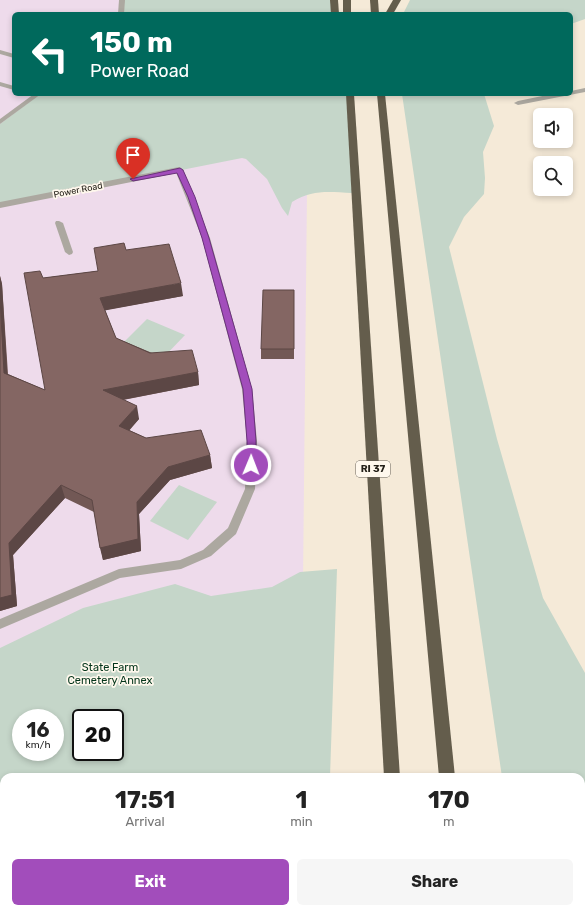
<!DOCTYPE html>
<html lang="en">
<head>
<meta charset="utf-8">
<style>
	:root { --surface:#fff; --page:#f6f6f6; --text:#222; --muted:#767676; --accent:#a24dbb }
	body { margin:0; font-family:Rubik,sans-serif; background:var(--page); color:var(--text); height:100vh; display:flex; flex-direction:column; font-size:15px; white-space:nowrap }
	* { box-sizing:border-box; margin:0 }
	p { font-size:13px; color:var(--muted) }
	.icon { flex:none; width:22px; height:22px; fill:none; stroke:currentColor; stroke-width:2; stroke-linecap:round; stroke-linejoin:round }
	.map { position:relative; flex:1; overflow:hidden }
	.drawer { position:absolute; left:0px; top:773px; width:585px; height:140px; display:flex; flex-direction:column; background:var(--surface); border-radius:12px 12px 0 0; box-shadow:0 2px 6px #0003 }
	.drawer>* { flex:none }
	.banner { position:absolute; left:12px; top:12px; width:561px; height:84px; border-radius:6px; box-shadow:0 2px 6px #0003; background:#00695c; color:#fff; overflow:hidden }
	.controls { position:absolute; left:533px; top:108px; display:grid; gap:8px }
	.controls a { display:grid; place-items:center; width:40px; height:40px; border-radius:6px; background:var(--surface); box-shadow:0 2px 6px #0003; font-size:20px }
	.speed { position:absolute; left:12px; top:709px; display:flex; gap:8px; font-size:20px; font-weight:700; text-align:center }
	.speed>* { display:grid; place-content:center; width:52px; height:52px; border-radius:50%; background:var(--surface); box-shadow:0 2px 6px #0003; line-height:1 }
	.speed small { font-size:10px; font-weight:400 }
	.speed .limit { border:2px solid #111; border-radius:6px; background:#fff; color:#111 }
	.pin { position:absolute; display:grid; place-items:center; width:34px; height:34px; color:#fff; margin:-41px -17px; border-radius:50% 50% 50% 0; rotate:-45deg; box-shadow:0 0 4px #0007 }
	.pin .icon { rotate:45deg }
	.me { position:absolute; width:44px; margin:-22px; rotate:1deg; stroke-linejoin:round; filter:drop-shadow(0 0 3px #0008) }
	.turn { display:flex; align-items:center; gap:14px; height:84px; padding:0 12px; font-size:18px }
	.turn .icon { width:52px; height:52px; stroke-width:2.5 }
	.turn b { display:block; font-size:28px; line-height:34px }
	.eta { display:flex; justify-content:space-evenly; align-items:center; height:68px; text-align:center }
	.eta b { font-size:24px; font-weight:700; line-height:28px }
	.primary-button { display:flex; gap:8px; margin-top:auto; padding:8px 12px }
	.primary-button a { flex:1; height:46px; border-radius:6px; background:var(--accent); color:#fff; font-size:16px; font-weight:700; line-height:46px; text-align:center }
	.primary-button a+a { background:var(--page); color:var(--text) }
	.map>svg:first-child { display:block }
	.commercial { fill:#eedbeb; fill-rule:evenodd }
	.green { fill:#c5d6c9; fill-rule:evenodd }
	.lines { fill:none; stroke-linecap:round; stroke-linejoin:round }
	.lane { fill:#aca8a0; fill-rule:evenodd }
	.street { fill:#aca8a0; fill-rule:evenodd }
	.highway { fill:#645d4c; fill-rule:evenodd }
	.wall { fill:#725855 }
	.shaded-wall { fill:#5c4745 }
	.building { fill:#846663; stroke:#5c4745 }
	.route { fill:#a24dbb; stroke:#69327a }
	.labels { text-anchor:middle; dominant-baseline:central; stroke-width:3.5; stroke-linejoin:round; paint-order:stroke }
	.far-street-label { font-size:9px; fill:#242019; stroke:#fff8ed }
	.shield { fill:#fff8ed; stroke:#666159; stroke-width:1 }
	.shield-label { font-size:10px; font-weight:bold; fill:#242019 }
	.park-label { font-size:11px; fill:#023419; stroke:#fff8ed }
</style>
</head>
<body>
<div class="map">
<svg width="585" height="913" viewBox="0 0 585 913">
	<rect width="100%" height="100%" fill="#f5ead8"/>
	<path class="commercial" d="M0,0h292l7,14h-285v80h294l-7,683h-297v132h296l-300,4zM21,718h34v34h-34zM81,718h34v34h-34z"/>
	<g class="green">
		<polygon points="124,0 330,0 334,14 123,14"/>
		<polygon points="410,0 585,0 585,19 571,24 571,14 403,14"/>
		<path d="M40,94h309l3,99c-23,-1 -39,-4 -60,9l-4,14 -6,-8 -15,-29 -21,-20 -4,-1 -242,48v-82z"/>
		<polygon points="402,94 484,94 494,126 483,152 485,178 484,194 464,217 449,247 497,439 543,598 585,673 585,913 523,913 522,909 581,909 581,777 502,777"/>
		<polygon points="147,319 185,335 162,359 124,342"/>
		<polygon points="179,485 217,502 188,540 150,521"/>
		<path d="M337,569l-7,208h-326v132h322v4h-326v-265l83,-40 92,-24 36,12 61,-9 28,-15zM21,718h34v34h-34zM81,718h34v34h-34z"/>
	</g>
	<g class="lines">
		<g class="lane">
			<polygon points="119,0 125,0 124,14 118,14"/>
			<polygon points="0,50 14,54 14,58 0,54"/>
			<polygon points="0,82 14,86 14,90 0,86"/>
			<polygon points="34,94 41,94 0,124 0,119"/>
			<polygon points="176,168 179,168 183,170 210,238 252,389 257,441 255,489 236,534 211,556 181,569 120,578 0,629 0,619 119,569 180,560 203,550 228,528 245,489 247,441 242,389 202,238 175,170"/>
			<polygon points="56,221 59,221 63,223 73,252 72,254 69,255 65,252 55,223"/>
		</g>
		<g class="street">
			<polygon points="585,88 585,92 518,105 514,103 518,101 552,94 571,94 571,91"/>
			<polygon points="179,167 184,170 182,172 0,208 0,202"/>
		</g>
		<g class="highway">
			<polygon points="330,0 338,0 339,14 331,14"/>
			<rect x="343" y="0" width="8" height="14"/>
			<polygon points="370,0 378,0 379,14 371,14"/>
			<polygon points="393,0 401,0 393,14 385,14"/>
			<polygon points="346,94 354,94 400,777 384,777"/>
			<polygon points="377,94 385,94 455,777 439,777"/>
			<rect x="392" y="909" width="16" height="4"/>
			<rect x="458" y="909" width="16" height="4"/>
		</g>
	</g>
	<g class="wall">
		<polygon points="126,250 183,296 105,310 116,338 198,372 199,385 123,400 139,419 129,430 146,438 210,455 212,468 170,480 139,514 141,551 103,560 94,512 65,498 13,555 17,606 0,611 0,276 2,284 8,374 45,390 43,278 98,271"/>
		<polygon points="294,290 294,359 261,359 261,349"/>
	</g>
	<g class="shaded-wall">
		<polygon points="0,276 2,284 8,386 4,373 0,298"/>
		<polygon points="181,283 183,296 102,311 100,298"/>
		<polygon points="198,372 199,385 106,403 103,390"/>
		<polygon points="137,406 139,419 122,439 119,426"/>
		<polygon points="210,455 212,468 170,480 139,514 141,551 103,560 100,548 137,502 168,467"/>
		<polygon points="61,485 65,498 13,555 17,606 0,611 0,598 9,543"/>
	</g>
	<g class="building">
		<polygon points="124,243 126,250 169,244 181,283 100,298 116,338 150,353 192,350 198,372 103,390 137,406 119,426 146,438 201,430 210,455 168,467 137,502 138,539 100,548 92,500 61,485 9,543 12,595 0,598 0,298 4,373 45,390 24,273 40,271 43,278 98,271 94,248"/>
		<polygon points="263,290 294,290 294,349 261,349"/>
	</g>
	<polygon class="route" points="180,168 183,170 195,197 209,238 252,389 256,441 256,465 251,469 247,465 247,441 243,389 202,238 188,197 177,173 133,181 130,179"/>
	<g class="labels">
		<g class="far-street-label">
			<text transform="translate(78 190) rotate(-11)">Power Road</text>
		</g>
		<rect class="shield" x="356" y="461" width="34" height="16" rx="3"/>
		<g class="shield-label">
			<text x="373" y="469">RI 37</text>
		</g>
		<g class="park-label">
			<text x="110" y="667">State Farm<tspan x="110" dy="13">Cemetery Annex</tspan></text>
		</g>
	</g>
</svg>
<div class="controls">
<a><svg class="icon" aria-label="sound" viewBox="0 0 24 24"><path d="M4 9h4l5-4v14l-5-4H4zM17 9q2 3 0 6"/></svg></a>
<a><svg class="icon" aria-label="search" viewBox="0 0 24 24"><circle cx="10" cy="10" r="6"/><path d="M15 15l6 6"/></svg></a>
</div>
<div class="speed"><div>16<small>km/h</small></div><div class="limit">20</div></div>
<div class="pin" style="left:133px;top:179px;background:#d93025"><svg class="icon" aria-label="arrive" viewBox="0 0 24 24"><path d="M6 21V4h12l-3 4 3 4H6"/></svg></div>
<svg class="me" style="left:251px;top:465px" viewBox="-20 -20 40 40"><circle r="17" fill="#a24dbb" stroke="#fff" stroke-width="3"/><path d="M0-11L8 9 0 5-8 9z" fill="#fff"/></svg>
<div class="banner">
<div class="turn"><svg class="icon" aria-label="left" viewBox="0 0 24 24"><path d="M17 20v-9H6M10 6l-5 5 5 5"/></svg><div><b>150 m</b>Power Road</div></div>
</div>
<section class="drawer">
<div class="eta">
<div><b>17:51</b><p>Arrival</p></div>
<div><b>1</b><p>min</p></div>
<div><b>170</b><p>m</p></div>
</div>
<div class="primary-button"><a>Exit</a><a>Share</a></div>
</section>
</div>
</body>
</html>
